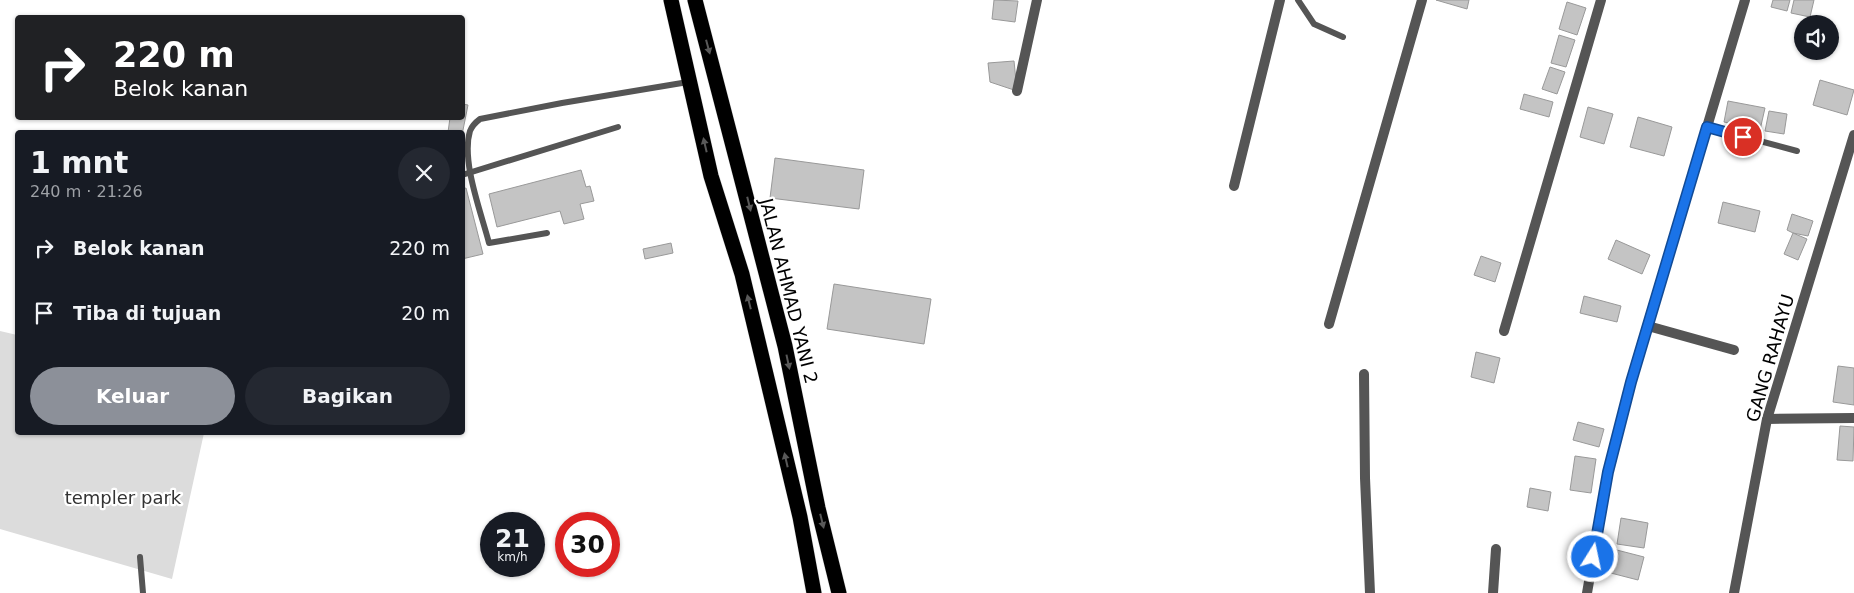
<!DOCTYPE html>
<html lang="id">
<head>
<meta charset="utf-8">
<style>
	:root { --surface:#171b24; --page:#242831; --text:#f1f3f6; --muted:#9ea1a6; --accent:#8c9099 }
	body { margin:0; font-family:"DejaVu Sans",sans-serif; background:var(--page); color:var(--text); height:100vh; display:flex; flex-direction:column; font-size:19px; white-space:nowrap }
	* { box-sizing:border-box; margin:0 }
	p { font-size:16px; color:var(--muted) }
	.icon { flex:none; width:28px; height:28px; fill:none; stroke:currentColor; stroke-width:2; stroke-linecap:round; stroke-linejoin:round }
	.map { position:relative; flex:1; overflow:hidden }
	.side { position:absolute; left:15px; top:130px; width:450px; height:305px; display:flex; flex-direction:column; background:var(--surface); border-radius:5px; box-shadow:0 1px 4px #0004 }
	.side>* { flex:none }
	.guide { position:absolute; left:15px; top:15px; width:450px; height:105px; border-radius:5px; box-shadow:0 1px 4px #0004; background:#202124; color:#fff; overflow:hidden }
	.controls { position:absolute; left:1794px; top:15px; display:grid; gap:10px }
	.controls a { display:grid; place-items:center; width:45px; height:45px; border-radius:50%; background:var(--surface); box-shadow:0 1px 4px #0004; font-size:25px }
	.speed { position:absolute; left:480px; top:512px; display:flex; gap:10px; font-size:25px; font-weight:700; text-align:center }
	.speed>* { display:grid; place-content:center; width:65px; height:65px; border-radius:50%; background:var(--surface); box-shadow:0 1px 4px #0004; line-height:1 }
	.speed small { font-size:12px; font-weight:400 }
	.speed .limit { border:8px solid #d22; background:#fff; color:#111 }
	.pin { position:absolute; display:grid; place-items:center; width:42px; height:42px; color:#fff; margin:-21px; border:2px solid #fff; border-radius:50%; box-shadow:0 1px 5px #0007 }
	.me { position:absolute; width:55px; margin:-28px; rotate:10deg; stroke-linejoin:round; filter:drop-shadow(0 0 4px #0008) }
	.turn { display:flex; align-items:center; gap:18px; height:105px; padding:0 15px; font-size:22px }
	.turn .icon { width:65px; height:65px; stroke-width:2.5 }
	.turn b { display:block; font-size:35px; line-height:42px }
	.round { display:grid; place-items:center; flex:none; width:52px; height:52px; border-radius:26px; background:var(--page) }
	.overview { display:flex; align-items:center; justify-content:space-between; height:85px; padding:0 15px }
	h1 { font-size:30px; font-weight:700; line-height:38px }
	.button { display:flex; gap:10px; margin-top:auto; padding:10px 15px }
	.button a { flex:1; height:58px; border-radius:30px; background:var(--accent); color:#fff; font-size:20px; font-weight:700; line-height:58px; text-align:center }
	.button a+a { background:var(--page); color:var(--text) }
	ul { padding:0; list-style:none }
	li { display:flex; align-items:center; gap:15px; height:65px; padding:0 15px }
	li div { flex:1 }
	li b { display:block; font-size:19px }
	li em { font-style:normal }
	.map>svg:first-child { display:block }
	.green { fill:#dcdcdc }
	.building { fill:#c4c4c4; stroke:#999 }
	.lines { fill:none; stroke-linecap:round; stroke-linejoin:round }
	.highway-casing { stroke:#dbdbdb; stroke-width:16 }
	.lane { stroke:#555; stroke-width:6 }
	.street { stroke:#555; stroke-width:10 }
	.highway { stroke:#000; stroke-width:15 }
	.oneway { fill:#595959 }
	.route-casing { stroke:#114b97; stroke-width:12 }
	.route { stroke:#1a73e8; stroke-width:9 }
	.labels { text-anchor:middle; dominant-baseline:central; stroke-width:4.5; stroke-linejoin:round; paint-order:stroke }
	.street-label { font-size:18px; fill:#000; stroke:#fff }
	.park-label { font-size:18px; fill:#333; stroke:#fff }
</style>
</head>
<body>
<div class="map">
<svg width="1854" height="593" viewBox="0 0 1854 593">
	<rect width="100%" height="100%" fill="#fff"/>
	<polygon class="green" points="0,331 17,335 18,432 204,433 172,579 0,529"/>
	<g class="building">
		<polygon points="994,0 1018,1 1015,22 992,19"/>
		<polygon points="1436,0 1469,0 1467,9"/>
		<polygon points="1773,0 1790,0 1787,11 1771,7"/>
		<polygon points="1794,0 1814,0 1810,17 1791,13"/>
		<polygon points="1567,2 1586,8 1577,35 1559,29"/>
		<polygon points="1559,35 1575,40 1566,67 1551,63"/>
		<polygon points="1014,61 1017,91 990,82 988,63"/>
		<polygon points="1550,67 1565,72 1557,94 1542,89"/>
		<polygon points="1820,80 1854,90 1847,115 1813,105"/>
		<polygon points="1524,94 1553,102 1549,117 1520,109"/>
		<polygon points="1728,101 1765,108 1760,130 1724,122"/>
		<polygon points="462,104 468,105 462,135 462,132 448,132 450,118 462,118"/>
		<polygon points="1588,107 1613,114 1604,144 1580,137"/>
		<polygon points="1769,111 1787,114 1784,134 1765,131"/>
		<polygon points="1638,117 1672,127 1664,156 1630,147"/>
		<polygon points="775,158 864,170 859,209 770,198"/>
		<polygon points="581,170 586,187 590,186 594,201 580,204 584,219 564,224 560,211 497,227 489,194"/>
		<polygon points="466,188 483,254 462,259 462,189"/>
		<polygon points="1723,202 1760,211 1755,232 1718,223"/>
		<polygon points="1792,214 1813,221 1808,236 1793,233 1787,230"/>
		<polygon points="1793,233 1807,239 1798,260 1784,254"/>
		<polygon points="1616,240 1650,255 1642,274 1608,259"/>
		<polygon points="671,243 673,253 645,259 643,249"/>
		<polygon points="1481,256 1501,263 1495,282 1474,275"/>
		<polygon points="834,284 931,299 924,344 827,329"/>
		<polygon points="1584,296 1621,306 1617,322 1580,313"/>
		<polygon points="1476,352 1500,358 1494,383 1471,377"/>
		<polygon points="1838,366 1854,368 1854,405 1833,402"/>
		<polygon points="1578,422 1604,429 1599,447 1573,440"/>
		<polygon points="1840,426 1854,427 1853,461 1837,460"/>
		<polygon points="1575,456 1596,459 1591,493 1570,490"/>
		<polygon points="1530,488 1551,492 1548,511 1527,507"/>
		<polygon points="1621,518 1648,523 1644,548 1617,544"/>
		<polygon points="1609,548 1644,557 1638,580 1603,571"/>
	</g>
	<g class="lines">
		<g class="highway-casing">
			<g id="highway">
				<polyline points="671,0 711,176 742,274 765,370 800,517 814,593"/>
				<polyline points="695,0 785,346 818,508 839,593"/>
			</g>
		</g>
		<g class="lane">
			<polyline points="1298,0 1314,24 1343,37"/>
			<polyline points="1707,127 1797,151"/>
			<polyline points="462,175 618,127"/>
			<path d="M547,233l-58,10c-8,-31 -28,-82 -19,-112 2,-5 6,-9 10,-12l82,-16 126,-21"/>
			<polyline points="140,557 143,593"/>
		</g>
		<g class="street">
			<polyline points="1017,91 1037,0"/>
			<polyline points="1234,186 1280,0"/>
			<polyline points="1329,324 1422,0"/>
			<polyline points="1648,326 1734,350"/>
			<polyline points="1504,331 1601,0"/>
			<polyline points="1364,374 1365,478 1370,593"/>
			<polyline points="1767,419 1854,418"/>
			<polyline points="1493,593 1496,549"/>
			<polyline points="1587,593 1608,472 1636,364 1745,0"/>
			<polyline points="1734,593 1767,419 1854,135"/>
		</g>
		<use href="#highway" class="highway"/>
	</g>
	<defs><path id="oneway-solid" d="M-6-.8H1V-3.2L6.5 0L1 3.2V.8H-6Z" transform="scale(1.25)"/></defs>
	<g class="oneway">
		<use href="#oneway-solid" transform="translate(708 47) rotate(75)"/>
		<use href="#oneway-solid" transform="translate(705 145) rotate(-103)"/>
		<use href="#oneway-solid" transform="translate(749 204) rotate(76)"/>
		<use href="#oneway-solid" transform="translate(749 302) rotate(-104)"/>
		<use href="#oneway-solid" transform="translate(788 362) rotate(78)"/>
		<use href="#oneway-solid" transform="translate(786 460) rotate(-103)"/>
		<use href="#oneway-solid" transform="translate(822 521) rotate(76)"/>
	</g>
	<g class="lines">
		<g class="route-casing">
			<polyline id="route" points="1593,557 1608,472 1631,382 1707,127 1743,137"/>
		</g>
		<use href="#route" class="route"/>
	</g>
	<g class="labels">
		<g class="street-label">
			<text transform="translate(789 291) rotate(76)">JALAN AHMAD YANI 2</text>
			<text transform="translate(1770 358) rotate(-74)">GANG RAHAYU</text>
		</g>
		<g class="park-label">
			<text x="123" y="497">templer park</text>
		</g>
	</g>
</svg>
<div class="controls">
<a><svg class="icon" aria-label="sound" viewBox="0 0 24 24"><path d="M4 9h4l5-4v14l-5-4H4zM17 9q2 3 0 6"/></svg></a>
</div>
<div class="speed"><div>21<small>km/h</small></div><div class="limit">30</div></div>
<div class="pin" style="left:1743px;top:137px;background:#d93025"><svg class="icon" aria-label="arrive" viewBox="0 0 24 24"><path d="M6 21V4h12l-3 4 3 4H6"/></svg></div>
<svg class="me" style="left:1593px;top:557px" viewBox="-20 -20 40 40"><circle r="17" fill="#1a73e8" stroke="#fff" stroke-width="3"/><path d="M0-11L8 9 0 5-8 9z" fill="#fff"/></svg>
<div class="guide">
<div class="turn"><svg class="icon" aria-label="right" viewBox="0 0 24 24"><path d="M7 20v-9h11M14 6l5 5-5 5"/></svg><div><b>220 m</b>Belok kanan</div></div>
</div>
<section class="side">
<div class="overview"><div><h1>1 mnt</h1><p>240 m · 21:26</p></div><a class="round"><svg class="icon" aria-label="close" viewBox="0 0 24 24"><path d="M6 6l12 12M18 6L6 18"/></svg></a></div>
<ul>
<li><svg class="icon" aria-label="right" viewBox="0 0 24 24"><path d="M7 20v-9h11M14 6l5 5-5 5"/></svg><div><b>Belok kanan</b></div><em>220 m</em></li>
<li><svg class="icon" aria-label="arrive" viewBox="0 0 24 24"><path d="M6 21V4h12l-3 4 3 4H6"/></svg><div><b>Tiba di tujuan</b></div><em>20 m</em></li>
</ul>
<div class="button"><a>Keluar</a><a>Bagikan</a></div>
</section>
</div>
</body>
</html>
